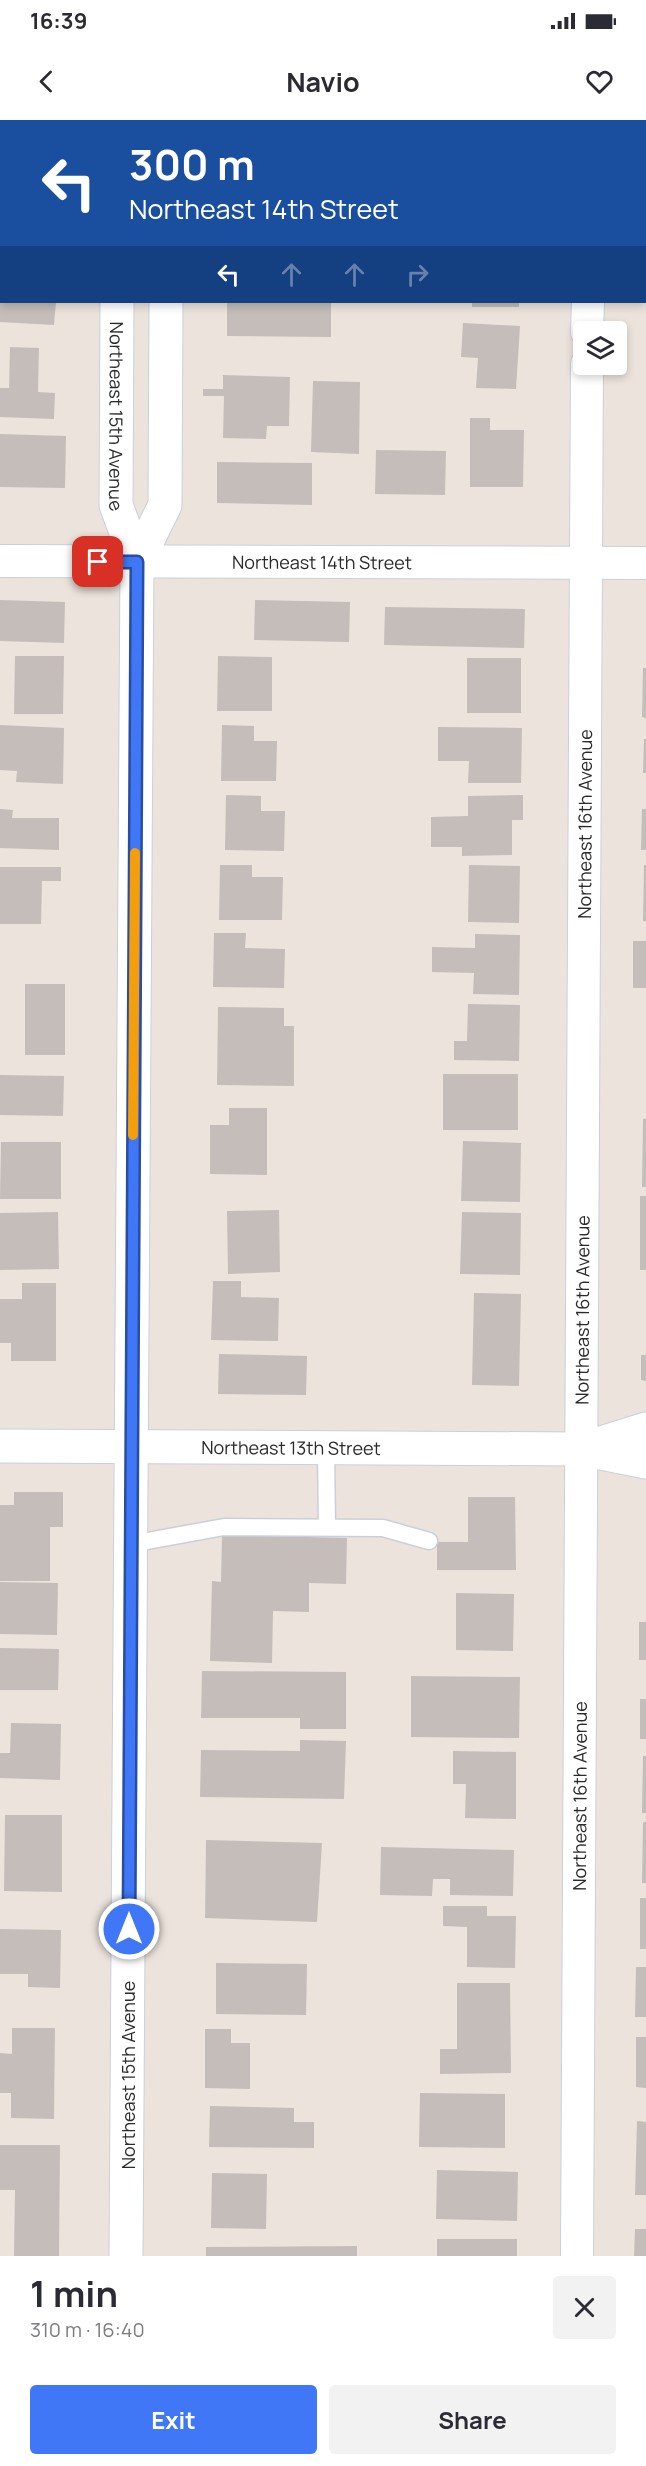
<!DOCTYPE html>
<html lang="en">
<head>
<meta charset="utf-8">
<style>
	:root { --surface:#fff; --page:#f2f2f3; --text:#2b2b33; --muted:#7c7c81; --accent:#3f77f6 }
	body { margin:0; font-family:Manrope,sans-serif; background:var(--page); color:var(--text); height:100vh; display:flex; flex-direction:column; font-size:22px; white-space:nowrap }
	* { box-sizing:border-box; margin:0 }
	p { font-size:20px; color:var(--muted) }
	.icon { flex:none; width:33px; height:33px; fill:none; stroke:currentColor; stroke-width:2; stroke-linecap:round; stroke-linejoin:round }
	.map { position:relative; height:2136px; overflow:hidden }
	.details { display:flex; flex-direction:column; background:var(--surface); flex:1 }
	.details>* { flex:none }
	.banner { position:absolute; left:0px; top:0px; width:646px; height:183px; box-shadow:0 3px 9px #0003; background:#1a4fa0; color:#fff; overflow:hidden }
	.buttons { position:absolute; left:573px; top:201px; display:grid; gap:12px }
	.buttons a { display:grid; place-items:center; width:54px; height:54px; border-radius:6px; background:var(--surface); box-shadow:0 3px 9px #0003; font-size:30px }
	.pin { position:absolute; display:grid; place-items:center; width:51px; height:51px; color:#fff; margin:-26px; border-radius:12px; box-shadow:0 3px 9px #0006 }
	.me { position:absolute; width:66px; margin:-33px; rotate:0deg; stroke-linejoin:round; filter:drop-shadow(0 0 4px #0008) }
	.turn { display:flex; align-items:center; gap:21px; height:126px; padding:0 30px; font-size:27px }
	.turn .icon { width:78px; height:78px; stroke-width:2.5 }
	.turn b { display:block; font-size:42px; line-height:51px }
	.lanes { display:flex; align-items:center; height:57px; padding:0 30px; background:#0003; justify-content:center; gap:30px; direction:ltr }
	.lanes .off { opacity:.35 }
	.round { display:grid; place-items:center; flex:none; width:63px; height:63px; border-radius:6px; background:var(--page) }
	.head { display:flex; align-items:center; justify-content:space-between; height:102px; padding:0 30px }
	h1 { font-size:36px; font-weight:700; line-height:45px }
	.action { display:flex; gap:12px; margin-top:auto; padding:12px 30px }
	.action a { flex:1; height:69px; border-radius:6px; background:var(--accent); color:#fff; font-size:24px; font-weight:700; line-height:69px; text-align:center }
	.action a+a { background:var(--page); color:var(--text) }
	.status { display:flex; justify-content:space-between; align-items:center; height:42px; padding:0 30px; background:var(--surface); direction:ltr }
	.status svg { height:16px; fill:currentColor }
	header { display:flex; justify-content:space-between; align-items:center; height:78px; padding:0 30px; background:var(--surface); font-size:27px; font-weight:700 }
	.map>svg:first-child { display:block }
	.building { fill:#c4bdb9 }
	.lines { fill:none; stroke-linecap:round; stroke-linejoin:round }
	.lane-casing { stroke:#cad0db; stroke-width:19 }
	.street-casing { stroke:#cad0db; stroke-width:34 }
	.secondary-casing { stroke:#cad0db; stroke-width:35 }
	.lane { stroke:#fff; stroke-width:16 }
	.street { stroke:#fff; stroke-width:32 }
	.secondary { stroke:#fff; stroke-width:33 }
	.route-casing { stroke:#294da0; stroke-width:15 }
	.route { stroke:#3f77f6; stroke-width:10 }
	.slow { stroke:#f59e0b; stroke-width:10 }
	.labels { text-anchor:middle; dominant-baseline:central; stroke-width:4.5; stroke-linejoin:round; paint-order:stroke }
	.street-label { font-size:18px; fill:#2a2a2a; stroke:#fff }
</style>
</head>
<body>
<div class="status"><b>16:39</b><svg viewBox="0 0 49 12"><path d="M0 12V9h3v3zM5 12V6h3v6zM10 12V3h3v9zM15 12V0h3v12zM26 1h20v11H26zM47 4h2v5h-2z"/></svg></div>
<header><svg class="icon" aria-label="back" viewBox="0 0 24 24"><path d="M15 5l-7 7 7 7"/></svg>Navio<svg class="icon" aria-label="heart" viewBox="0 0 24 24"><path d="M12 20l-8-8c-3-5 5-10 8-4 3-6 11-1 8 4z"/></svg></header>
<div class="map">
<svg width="646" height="2136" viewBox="0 0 646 2136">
	<rect width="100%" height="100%" fill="#ece3dc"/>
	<g class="building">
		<polygon points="0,182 56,182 54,205 0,202"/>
		<polygon points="227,182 331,182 331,217 227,216"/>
		<rect x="472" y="182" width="47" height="5"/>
		<polygon points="463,203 520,206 516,269 476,268 478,238 461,237"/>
		<polygon points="10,227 39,228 38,272 55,273 54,299 0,297 0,268 9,268"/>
		<polygon points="223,255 290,257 289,306 267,306 266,319 223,318 224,276 203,276 203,269 223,269"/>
		<polygon points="313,261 360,262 359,334 311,332"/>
		<polygon points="470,298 490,298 490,310 524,310 523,367 470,367"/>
		<polygon points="0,314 66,316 65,368 0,367"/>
		<polygon points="376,330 446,331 445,375 375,374"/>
		<polygon points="217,342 312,343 312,385 217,383"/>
		<polygon points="0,480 65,482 64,523 0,521"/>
		<polygon points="255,480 350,482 349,522 254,520"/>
		<polygon points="385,487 525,489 524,528 384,525"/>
		<polygon points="15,536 64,536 63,594 14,594"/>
		<polygon points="218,536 272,537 272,591 217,591"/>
		<rect x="467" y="538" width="54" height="55"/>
		<polygon points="643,548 646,548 646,598 642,597"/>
		<polygon points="0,605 64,608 63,664 16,662 17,651 0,650"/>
		<polygon points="222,605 254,606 254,621 277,621 276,661 221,661"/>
		<polygon points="438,607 522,608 521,663 468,663 469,641 438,641"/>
		<polygon points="644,619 646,619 646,653 643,653"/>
		<polygon points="226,675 261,676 261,691 285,691 284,731 225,730"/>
		<polygon points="523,675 523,700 512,700 512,735 462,736 462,727 431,727 431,697 468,696 468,676"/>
		<polygon points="0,689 13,690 12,698 59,698 59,730 0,728"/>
		<polygon points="642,689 646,689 646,730 641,730"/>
		<polygon points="220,745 252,745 252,757 283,757 282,800 219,800"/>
		<polygon points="469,745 520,746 519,803 468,802"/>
		<polygon points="644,745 646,745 646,801 643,801"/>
		<polygon points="0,747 61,747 61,761 42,761 41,804 0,804"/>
		<polygon points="214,813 246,813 245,828 285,829 284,868 213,867"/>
		<polygon points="475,814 520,815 519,875 473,874 474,853 432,852 432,827 475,828"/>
		<rect x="633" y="821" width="13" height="47"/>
		<rect x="25" y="864" width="40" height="71"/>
		<polygon points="468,884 520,885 519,941 454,940 454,921 467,921"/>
		<polygon points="218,887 284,888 284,906 294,906 294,966 217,965"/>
		<rect x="443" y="954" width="75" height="56"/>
		<polygon points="0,955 64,956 63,996 0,995"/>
		<polygon points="229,988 267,988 267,1055 210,1054 210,1005 229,1005"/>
		<polygon points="643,999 646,999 646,1067 642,1067"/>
		<polygon points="463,1021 521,1023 520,1082 461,1081"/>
		<polygon points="1,1022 61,1022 61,1079 0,1079"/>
		<rect x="640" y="1076" width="6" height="74"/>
		<polygon points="279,1090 280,1152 228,1154 227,1091"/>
		<polygon points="58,1092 59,1149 0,1150 0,1093"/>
		<polygon points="462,1092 521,1093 520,1155 460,1154"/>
		<polygon points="213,1161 241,1161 241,1177 279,1178 278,1221 211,1220"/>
		<polygon points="22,1163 56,1163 56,1241 11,1241 11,1223 0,1223 0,1179 22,1179"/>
		<polygon points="474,1173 521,1174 519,1266 472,1265"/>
		<polygon points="219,1234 307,1236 306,1275 218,1274"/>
		<polygon points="641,1235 646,1235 646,1261 641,1260"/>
		<polygon points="14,1372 63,1372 63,1407 50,1407 50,1461 0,1461 0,1385 14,1385"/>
		<polygon points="468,1377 515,1377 516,1450 437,1450 437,1422 468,1422"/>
		<polygon points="222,1415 347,1418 346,1464 309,1463 309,1492 273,1491 272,1543 210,1541 212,1461 221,1462"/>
		<polygon points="0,1462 58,1463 57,1515 0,1514"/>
		<polygon points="456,1473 514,1474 513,1531 456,1530"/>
		<rect x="639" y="1502" width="7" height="38"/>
		<polygon points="0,1528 59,1529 58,1570 0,1570"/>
		<polygon points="202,1551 346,1552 346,1609 300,1609 300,1598 201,1598"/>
		<polygon points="411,1556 520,1557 519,1618 411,1617"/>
		<rect x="640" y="1579" width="6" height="40"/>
		<polygon points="11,1603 61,1604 60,1660 0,1658 0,1633 10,1633"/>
		<polygon points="300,1620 346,1621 344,1679 200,1677 201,1630 300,1631"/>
		<polygon points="453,1631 516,1632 516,1699 465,1698 466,1664 453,1664"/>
		<polygon points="643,1636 646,1636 646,1693 642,1693"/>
		<polygon points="5,1695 62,1695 62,1772 4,1771"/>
		<polygon points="643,1702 646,1702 646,1763 642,1763"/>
		<polygon points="206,1720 322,1723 317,1802 205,1798"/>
		<polygon points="381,1727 514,1730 513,1776 450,1775 450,1759 433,1759 432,1776 380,1775"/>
		<rect x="640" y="1778" width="6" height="51"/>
		<polygon points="443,1786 487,1786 487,1796 516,1796 515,1848 467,1847 467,1807 443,1806"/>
		<polygon points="0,1809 61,1810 60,1868 28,1867 28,1854 0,1854"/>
		<polygon points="216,1843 307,1844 306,1895 216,1894"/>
		<polygon points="636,1847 646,1847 646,1897 635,1897"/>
		<polygon points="457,1863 510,1863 511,1953 440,1954 440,1929 457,1929"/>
		<polygon points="12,1908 55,1908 54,1999 11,1998 11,1973 0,1973 0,1933 12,1934"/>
		<polygon points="205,1909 231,1909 231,1923 250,1923 250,1969 205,1968"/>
		<polygon points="636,1917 646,1917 646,1968 636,1967"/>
		<polygon points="420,1973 505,1974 505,2028 419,2027"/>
		<polygon points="210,1986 294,1988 294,2002 314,2002 314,2028 209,2027"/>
		<polygon points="637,2001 646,2002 646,2075 635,2075"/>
		<polygon points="0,2025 60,2025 59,2136 14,2136 15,2070 0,2070"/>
		<polygon points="437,2050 518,2052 517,2101 436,2099"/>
		<polygon points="212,2053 267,2054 266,2109 211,2108"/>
		<polygon points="635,2109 646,2109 646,2136 634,2136"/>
		<rect x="437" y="2119" width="80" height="17"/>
		<polygon points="357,2126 357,2136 206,2136 206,2127"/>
	</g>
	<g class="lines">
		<g class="lane-casing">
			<g id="lane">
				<polyline points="326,1328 327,1407"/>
				<polyline points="131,1424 224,1407 383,1408 429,1421"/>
			</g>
		</g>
		<g class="street-casing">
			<g id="street">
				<polyline points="590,2 590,0"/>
				<polyline points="0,91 2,91"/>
				<polyline points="587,212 588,182"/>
				<path id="s1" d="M0,441l646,2"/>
				<path id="s2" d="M577,2136l10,-1892"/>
			</g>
		</g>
		<g class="secondary-casing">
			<g id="secondary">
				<polyline points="117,2 117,0"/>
				<polyline points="166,2 166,0"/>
				<path id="s3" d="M117,182l-1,203 21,57 -11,1694"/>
				<polyline points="137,442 165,385 166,182"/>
				<path id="s4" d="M0,1326l581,3 65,13"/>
				<polyline points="585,1328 646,1309"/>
			</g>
		</g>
		<use href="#lane" class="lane"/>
		<use href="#street" class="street"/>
		<use href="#secondary" class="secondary"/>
	</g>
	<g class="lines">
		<g class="route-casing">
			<polyline id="route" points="98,442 137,442 129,1809"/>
		</g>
		<use href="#route" class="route"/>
		<polyline class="slow" points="133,1015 135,733"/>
	</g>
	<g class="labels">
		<g class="street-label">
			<text stroke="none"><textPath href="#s3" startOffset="114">Northeast 15th Avenue</textPath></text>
			<text stroke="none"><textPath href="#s1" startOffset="322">Northeast 14th Street</textPath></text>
			<text stroke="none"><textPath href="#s2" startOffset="1432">Northeast 16th Avenue</textPath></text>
			<text stroke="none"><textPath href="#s2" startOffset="946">Northeast 16th Avenue</textPath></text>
			<text stroke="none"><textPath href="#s4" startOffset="291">Northeast 13th Street</textPath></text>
			<text stroke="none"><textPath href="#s2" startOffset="460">Northeast 16th Avenue</textPath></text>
			<text transform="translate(128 1955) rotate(-90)">Northeast 15th Avenue</text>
		</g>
	</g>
</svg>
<div class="buttons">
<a><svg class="icon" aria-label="layers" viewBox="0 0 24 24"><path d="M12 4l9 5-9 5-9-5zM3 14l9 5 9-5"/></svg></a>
</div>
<div class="pin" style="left:98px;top:442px;background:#d93025"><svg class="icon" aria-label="arrive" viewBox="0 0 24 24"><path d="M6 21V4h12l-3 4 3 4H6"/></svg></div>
<svg class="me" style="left:129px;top:1809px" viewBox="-20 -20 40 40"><circle r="17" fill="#3f77f6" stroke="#fff" stroke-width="3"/><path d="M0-11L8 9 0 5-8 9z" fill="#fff"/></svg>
<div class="banner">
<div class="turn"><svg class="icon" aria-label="left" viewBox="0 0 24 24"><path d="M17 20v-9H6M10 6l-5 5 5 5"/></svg><div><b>300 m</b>Northeast 14th Street</div></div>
<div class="lanes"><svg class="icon" aria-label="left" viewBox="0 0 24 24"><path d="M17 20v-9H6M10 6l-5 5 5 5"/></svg><svg class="icon off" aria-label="ahead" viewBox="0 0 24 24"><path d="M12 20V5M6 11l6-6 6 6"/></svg><svg class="icon off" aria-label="ahead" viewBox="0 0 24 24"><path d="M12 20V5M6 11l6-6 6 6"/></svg><svg class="icon off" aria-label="right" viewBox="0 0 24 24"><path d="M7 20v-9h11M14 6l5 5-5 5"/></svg></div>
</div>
</div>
<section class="details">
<div class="head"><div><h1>1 min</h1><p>310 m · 16:40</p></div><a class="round"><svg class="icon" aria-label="close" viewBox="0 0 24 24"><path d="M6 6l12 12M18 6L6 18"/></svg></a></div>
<div class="action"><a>Exit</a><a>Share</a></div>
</section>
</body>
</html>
